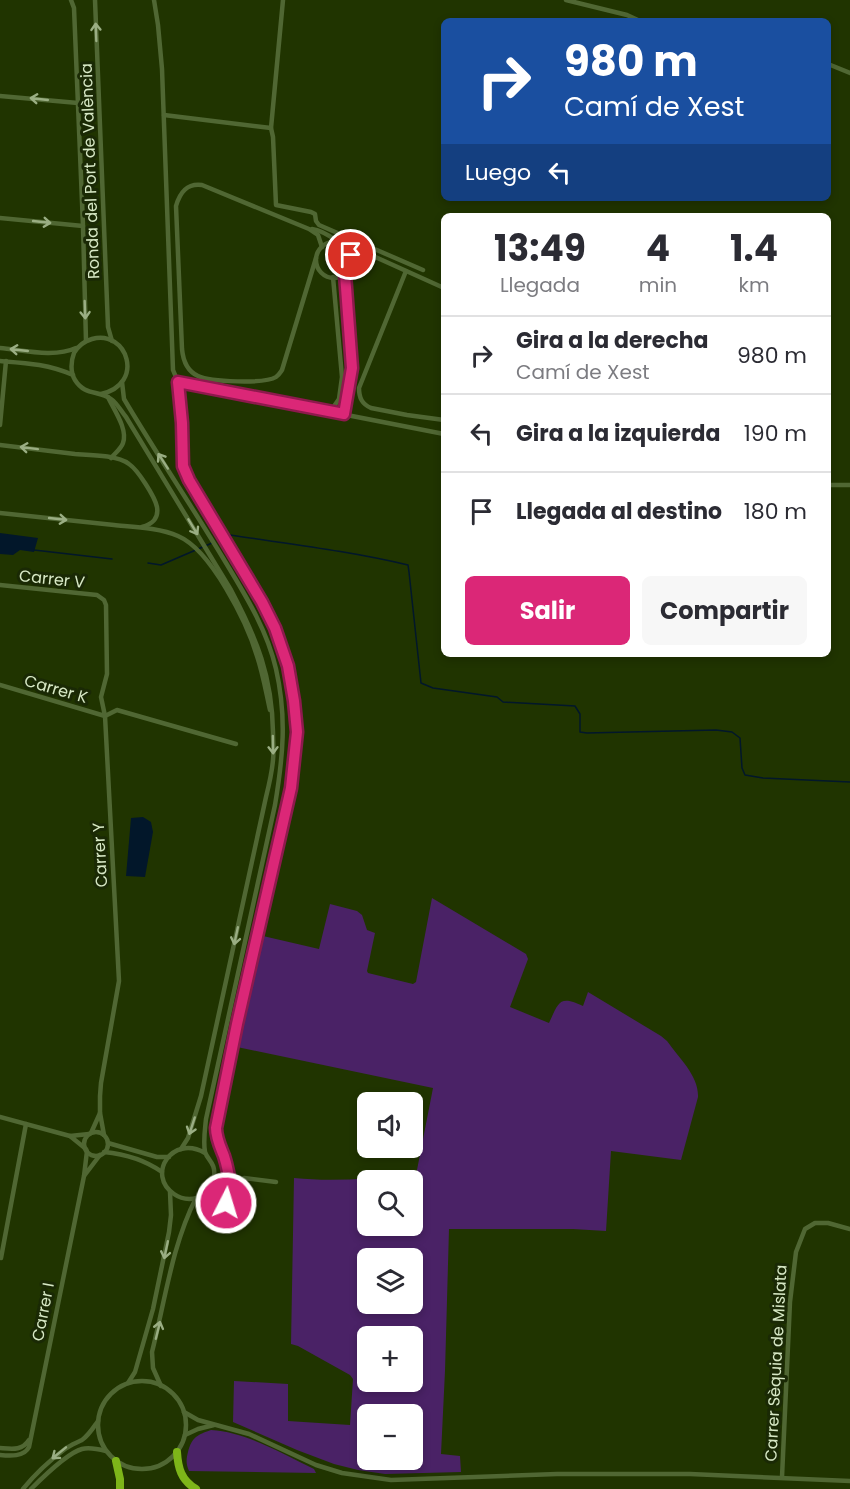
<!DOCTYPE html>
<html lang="es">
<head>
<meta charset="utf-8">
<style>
	:root { --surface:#fff; --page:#f7f7f7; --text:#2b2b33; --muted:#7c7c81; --line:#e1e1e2; --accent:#db2777 }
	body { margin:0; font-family:Poppins,sans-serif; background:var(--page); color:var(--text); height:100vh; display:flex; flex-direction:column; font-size:22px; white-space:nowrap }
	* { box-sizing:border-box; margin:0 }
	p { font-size:20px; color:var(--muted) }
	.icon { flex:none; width:33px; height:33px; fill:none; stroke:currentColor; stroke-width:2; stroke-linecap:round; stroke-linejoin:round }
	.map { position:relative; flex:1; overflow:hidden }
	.side { position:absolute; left:441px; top:213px; width:390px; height:444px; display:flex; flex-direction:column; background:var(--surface); border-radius:9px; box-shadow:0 3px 9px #0003 }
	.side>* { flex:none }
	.hud { position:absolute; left:441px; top:18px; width:390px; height:183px; border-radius:9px; box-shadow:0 3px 9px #0003; background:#1a4fa0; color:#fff; overflow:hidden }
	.controls { position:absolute; left:357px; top:1092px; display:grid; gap:12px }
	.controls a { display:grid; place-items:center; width:66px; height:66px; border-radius:9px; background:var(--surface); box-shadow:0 3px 9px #0003; font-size:30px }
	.pin { position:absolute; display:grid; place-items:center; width:51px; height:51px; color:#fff; margin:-26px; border:3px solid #fff; border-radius:50%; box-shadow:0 2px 6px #0007 }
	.me { position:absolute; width:66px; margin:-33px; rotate:5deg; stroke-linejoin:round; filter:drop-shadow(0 0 4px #0008) }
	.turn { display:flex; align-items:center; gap:21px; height:126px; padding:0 24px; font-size:27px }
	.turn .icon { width:78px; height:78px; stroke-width:2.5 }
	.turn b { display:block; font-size:42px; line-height:51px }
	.then { display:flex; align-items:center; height:57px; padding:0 24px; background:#0003; gap:12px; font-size:22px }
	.eta { display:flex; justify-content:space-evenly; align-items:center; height:102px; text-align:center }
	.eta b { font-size:36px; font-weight:700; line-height:42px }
	.cta { display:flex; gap:12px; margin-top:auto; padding:12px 24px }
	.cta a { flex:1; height:69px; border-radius:9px; background:var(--accent); color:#fff; font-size:24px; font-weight:700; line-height:69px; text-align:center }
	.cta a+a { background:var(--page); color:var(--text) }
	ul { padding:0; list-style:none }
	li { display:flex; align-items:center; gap:18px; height:78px; padding:0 24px; border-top:2px solid var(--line) }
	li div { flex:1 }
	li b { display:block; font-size:22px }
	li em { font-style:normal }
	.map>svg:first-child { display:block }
	.green { fill:#4a2266; fill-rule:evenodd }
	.water { fill:#02172a }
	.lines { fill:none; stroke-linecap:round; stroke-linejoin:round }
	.stream { stroke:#02172a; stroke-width:1.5 }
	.minor { stroke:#506733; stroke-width:4.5 }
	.motorway { stroke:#7db519; stroke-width:8 }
	.oneway { stroke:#9aae83 }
	.route-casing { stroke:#8e194d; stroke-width:15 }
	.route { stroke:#db2777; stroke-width:10 }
	.labels { text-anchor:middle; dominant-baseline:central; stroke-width:6; stroke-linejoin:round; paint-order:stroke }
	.street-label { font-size:16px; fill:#d7e8c5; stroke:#1a2905 }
</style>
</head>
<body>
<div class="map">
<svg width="850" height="1489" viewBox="0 0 850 1489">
	<rect width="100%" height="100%" fill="#203400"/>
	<g class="green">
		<path d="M432,898l94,56 2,5 -18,48 39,16c10,-21 10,-28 34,-17l5,-14 73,44 6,5c12,17 32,35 31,56l-17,63 -70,-9 -5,80 -33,-2h-124l-4,142 -4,83 19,2 1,16 -76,2 -27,-4 -24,-6 -37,-14 -64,-28 1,-41 54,3v37l62,4 3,-46 -3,-4 -52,-29 -7,-2 3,-166c38,4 75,0 113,-1l9,-2 17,-87 -196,-41 26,-111 56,13 11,-45 27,7 5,4 5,15 8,3 -8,38 1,2 45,11 3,-2zM368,1180h44v46h-44zM368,1258h44v46h-44zM368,1336h44v46h-44zM368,1414h44v46h-44z"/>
		<path d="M211,1430c35,2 72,24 103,39l2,4 -127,-2c-3,-7 -3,-11 -1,-19 4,-15 9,-17 23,-22z"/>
	</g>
	<g class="water">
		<polygon points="0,533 38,538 34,552 20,550 13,555 0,554"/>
		<polygon points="143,817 151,822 153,832 145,877 126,876 131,818"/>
	</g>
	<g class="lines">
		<g class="stream">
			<path d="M227,536l3,-1c59,9 120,16 178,30l1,7 12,111 12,5 64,9 6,5 72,4 5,8v18l7,1 129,-3 16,2 8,6 2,30 3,7 18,3 87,4"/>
			<polyline points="34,550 112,559"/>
			<polyline points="148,563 161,565 212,543"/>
		</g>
		<g class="minor">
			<polyline points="71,0 74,8 83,226 86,341"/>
			<polyline points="95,0 108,327 112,341"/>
			<path d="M154,0l4,25 4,44 11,301 5,12 3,20 2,64 6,14c35,58 79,119 98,184 17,58 6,113 -7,171 -7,29 -13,59 -20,88 -16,68 -30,136 -44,205 0,10 4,18 8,28 4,12 6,25 8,38"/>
			<polyline points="566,0 627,15 640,21"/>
			<polyline points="828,64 850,73"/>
			<polyline points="0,96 78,103"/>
			<polyline points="164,115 271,128 283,0"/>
			<polyline points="271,128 273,137 276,205 311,212 315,214 316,221 319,225 423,270"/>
			<polyline points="0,218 83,226"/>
			<path d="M312,229c9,1 18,7 25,12"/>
			<circle cx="334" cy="260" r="18"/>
			<polyline points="345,246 353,246 373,256 444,288"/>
			<path d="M316,258l-34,112c-2,3 -3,5 -6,7 -11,7 -66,5 -78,-1 -11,-5 -15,-16 -16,-27l-6,-143c4,-14 11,-23 26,-21l107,44 9,6 4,12"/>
			<polyline points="351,259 363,255 371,256"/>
			<path d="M406,271l-47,117c0,10 3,16 12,20l36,7 37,5"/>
			<path d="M0,348c23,2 54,10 76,0"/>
			<path d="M0,361c26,2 48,3 73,14"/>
			<path d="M122,382l2,17c32,54 67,106 99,159 21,35 44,71 53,111 11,48 7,88 -1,136l-69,314c-1,10 -3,22 -1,33 3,9 11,11 9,25 -2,10 -8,17 -17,21 -8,2 -16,1 -23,-4 -28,-19 -2,-60 31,-41"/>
			<polyline points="178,382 444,434"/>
			<path d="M101,394c45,-10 26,-65 -9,-55 -7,2 -14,7 -18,14 -3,8 -4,19 1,27 10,16 23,10 36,19 6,4 10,12 15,18l105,173c26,49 41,86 42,142 0,9 1,19 0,28 -1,12 -4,25 -7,37l-65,299 -13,42 -7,11"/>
			<path d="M108,397c6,13 20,32 15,46 -2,6 -8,10 -12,15"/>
			<polyline points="330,412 339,399 342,377 333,277"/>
			<polyline points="344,414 352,367 345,274"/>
			<polyline points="0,425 6,361"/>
			<path d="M0,445c25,3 50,6 75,9 15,1 42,1 54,10 9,6 26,33 28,43 2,12 -5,17 -15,20"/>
			<polyline points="828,485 850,485"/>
			<path d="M0,513c38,4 76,8 114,12 20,2 46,3 64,11 33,14 69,86 79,120 6,18 9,36 13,54"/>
			<polyline points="0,585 97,595 104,600 106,605 107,674 101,697 105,716 119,981 101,1083 100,1096 100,1113"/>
			<polyline points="0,685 105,716"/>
			<polyline points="105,716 117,710 236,744"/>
			<polyline points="0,1117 70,1136"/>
			<circle cx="96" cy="1144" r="12"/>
			<polyline points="91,1133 100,1113 104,1135"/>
			<polyline points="108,1143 157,1157 169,1157"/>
			<polyline points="86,1149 70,1136 89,1134"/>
			<polyline points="87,1151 84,1176 100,1155"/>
			<path d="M104,1152c21,2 41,8 58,20"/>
			<polyline points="210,1187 228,1196"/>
			<polyline points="236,1194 240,1183 244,1178 276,1182"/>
			<circle cx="233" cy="1201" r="7"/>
			<polyline points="1,1258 26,1124"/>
			<circle cx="142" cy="1425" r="44"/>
			<polyline points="128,1383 135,1372 153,1309 169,1232 171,1215 170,1192"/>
			<path d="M161,1386l-8,-18 -1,-16c13,-51 20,-107 44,-154"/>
			<polyline points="184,1412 198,1420 249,1434 316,1465 342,1473 391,1480 557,1474 690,1474 850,1481"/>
			<polyline points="185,1435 198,1429 214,1425"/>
			<path d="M0,1448c12,1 22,3 29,-8"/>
			<path d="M0,1455c10,1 24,2 29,-8l55,-271"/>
			<polyline points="782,1477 790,1302 796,1252 805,1229 815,1223 828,1223 850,1229"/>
			<path d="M23,1489c12,-15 26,-28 42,-40 5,-4 11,-6 17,-9 7,-5 11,-12 16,-19"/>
			<path d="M31,1489c11,-11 36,-36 51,-40 8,-2 16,0 24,2"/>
		</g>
		<g class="motorway">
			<path d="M177,1452c1,16 4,28 19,37"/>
			<polyline points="116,1461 120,1479 120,1489"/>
		</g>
	</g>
	<defs><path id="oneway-shaft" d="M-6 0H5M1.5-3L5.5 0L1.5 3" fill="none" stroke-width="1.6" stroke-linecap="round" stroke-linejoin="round" transform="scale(1.5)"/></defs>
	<g class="oneway">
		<use href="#oneway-shaft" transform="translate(96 32) rotate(-92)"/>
		<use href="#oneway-shaft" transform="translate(39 99) rotate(-174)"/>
		<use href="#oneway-shaft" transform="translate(42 222) rotate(6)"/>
		<use href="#oneway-shaft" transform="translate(85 310) rotate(88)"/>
		<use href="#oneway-shaft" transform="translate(19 350) rotate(-174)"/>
		<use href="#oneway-shaft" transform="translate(29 448) rotate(-173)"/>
		<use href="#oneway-shaft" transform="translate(163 461) rotate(-123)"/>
		<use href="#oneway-shaft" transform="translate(58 519) rotate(6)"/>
		<use href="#oneway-shaft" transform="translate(193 527) rotate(59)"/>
		<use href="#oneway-shaft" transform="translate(273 745) rotate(89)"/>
		<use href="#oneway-shaft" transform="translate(236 936) rotate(102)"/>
		<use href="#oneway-shaft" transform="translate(192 1126) rotate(108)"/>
		<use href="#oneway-shaft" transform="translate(166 1250) rotate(102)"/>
		<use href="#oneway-shaft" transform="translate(158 1330) rotate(-76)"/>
		<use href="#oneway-shaft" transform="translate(59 1453) rotate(141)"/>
	</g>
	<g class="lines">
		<g class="route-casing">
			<path id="route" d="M226,1203l2,-7 4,-2c-2,-13 -4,-26 -8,-38 -4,-10 -8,-18 -8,-28l21,-104 54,-236 6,-56 -3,-31 -6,-35 -13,-38 -13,-26 -73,-122 -6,-14 -1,-43 -4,-41 166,32 8,-46 -7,-94 5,-7 1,-12"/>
		</g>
		<use href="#route" class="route"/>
	</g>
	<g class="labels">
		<g class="street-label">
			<text transform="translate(90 171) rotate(-92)">Ronda del Port de València</text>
			<text transform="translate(52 579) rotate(6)">Carrer V</text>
			<text transform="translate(56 689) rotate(16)">Carrer K</text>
			<text transform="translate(100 855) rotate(-93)">Carrer Y</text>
			<text transform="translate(43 1312) rotate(-79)">Carrer I</text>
			<text transform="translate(776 1363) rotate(-87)">Carrer Sèquia de Mislata</text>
		</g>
	</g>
</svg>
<div class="controls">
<a><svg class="icon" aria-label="sound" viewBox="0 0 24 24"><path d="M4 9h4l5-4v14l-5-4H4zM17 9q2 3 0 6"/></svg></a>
<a><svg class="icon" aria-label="search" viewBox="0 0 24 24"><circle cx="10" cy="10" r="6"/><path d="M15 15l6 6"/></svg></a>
<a><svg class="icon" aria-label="layers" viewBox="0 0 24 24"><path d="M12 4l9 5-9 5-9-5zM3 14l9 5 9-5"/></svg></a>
<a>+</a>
<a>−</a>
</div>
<div class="pin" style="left:351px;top:255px;background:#d93025"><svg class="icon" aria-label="arrive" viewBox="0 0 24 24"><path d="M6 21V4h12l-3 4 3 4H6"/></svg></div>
<svg class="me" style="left:226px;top:1203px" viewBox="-20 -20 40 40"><circle r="17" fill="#db2777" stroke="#fff" stroke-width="3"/><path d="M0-11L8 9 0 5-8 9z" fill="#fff"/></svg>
<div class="hud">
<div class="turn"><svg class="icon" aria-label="right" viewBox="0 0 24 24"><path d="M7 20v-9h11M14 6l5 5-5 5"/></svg><div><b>980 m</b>Camí de Xest</div></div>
<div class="then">Luego<svg class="icon" aria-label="left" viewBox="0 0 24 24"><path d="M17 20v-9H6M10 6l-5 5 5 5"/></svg></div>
</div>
<section class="side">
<div class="eta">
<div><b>13:49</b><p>Llegada</p></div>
<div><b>4</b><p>min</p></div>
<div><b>1.4</b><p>km</p></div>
</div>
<ul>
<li><svg class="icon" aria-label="right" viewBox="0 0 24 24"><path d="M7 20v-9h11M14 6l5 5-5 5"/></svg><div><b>Gira a la derecha</b><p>Camí de Xest</p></div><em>980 m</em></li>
<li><svg class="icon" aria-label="left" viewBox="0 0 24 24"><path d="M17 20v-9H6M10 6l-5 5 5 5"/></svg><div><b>Gira a la izquierda</b></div><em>190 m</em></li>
<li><svg class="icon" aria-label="arrive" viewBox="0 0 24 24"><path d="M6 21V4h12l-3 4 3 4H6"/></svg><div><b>Llegada al destino</b></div><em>180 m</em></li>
</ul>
<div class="cta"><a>Salir</a><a>Compartir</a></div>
</section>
</div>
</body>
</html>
